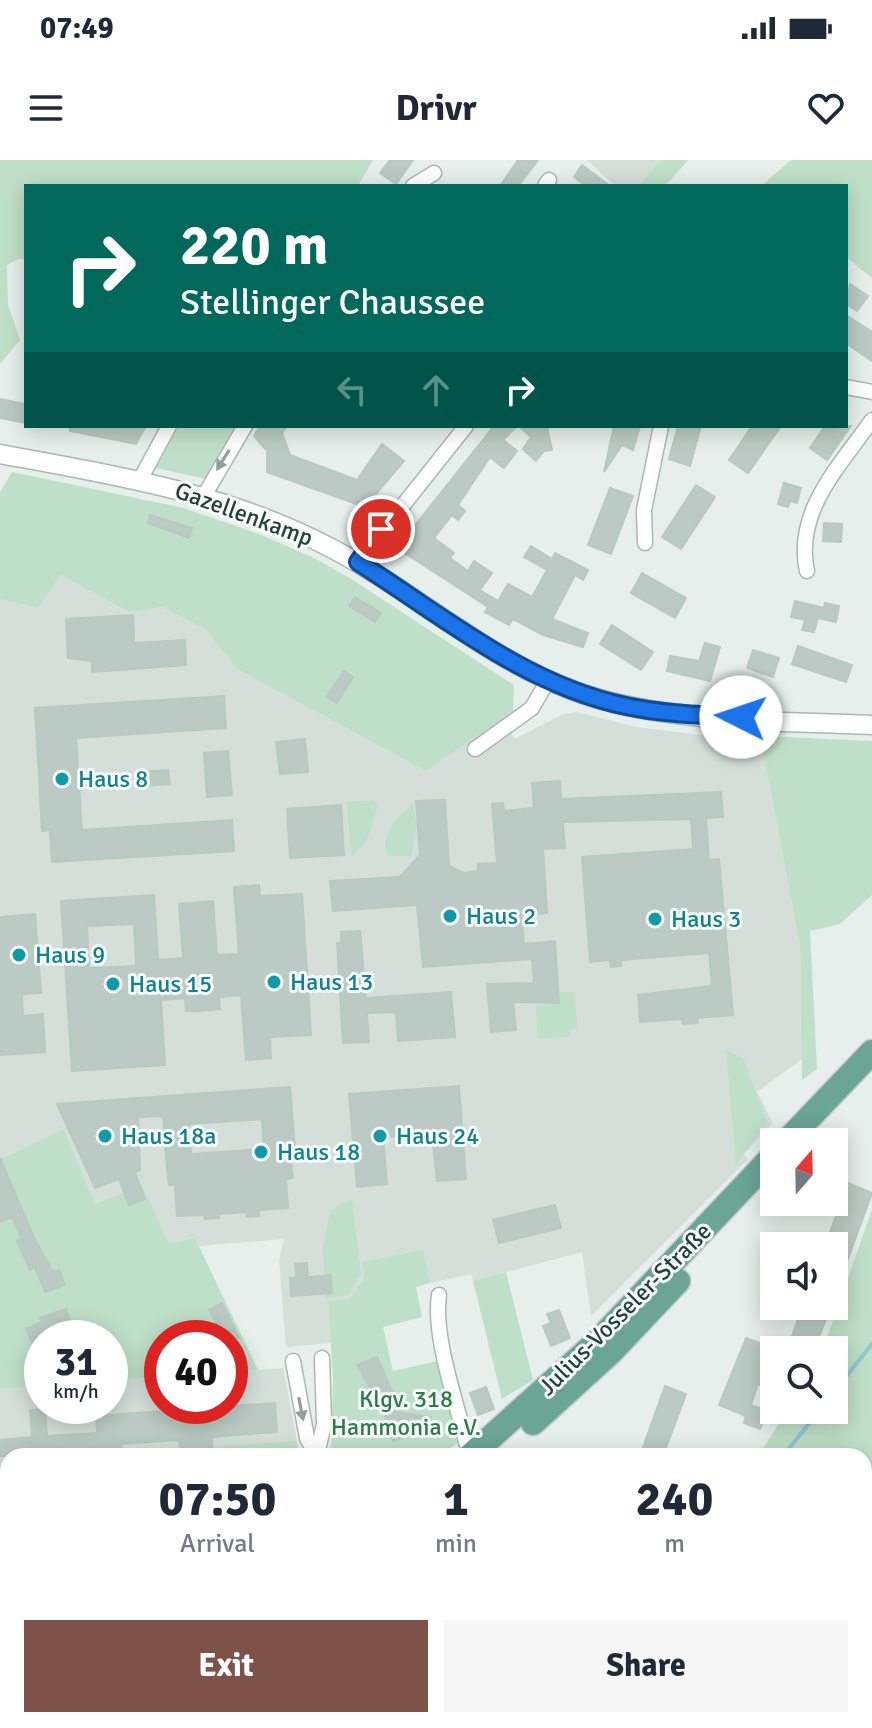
<!DOCTYPE html>
<html lang="en">
<head>
<meta charset="utf-8">
<style>
	:root { --surface:#fff; --page:#f6f6f7; --text:#1f2937; --muted:#747a83; --accent:#7f5249 }
	body { margin:0; font-family:Signika,sans-serif; background:var(--page); color:var(--text); height:100vh; display:flex; flex-direction:column; font-size:30px; white-space:nowrap }
	* { box-sizing:border-box; margin:0 }
	p { font-size:26px; color:var(--muted) }
	.icon { flex:none; width:44px; height:44px; fill:none; stroke:currentColor; stroke-width:2; stroke-linecap:round; stroke-linejoin:round }
	.map { position:relative; flex:1; overflow:hidden }
	.panel { position:absolute; left:0px; top:1288px; width:872px; height:280px; display:flex; flex-direction:column; background:var(--surface); border-radius:24px 24px 0 0; box-shadow:0 4px 20px #0003 }
	.panel>* { flex:none }
	.hud { position:absolute; left:24px; top:24px; width:824px; height:244px; border-radius:0px; box-shadow:0 4px 20px #0003; background:#00695c; color:#fff; overflow:hidden }
	.needle { width:52px; rotate:20deg }
	.tools { position:absolute; left:760px; top:968px; display:grid; gap:16px }
	.tools a { display:grid; place-items:center; width:88px; height:88px; border-radius:0px; background:var(--surface); box-shadow:0 4px 20px #0003; font-size:40px }
	.speed { position:absolute; left:24px; top:1160px; display:flex; gap:16px; font-size:40px; font-weight:700; text-align:center }
	.speed>* { display:grid; place-content:center; width:104px; height:104px; border-radius:50%; background:var(--surface); box-shadow:0 4px 20px #0003; line-height:1 }
	.speed small { font-size:20px; font-weight:400 }
	.speed .limit { border:12px solid #d22; background:#fff; color:#111 }
	.pin { position:absolute; display:grid; place-items:center; width:68px; height:68px; color:#fff; margin:-34px; border:4px solid #fff; border-radius:50%; box-shadow:0 2px 8px #0007 }
	.me { position:absolute; width:88px; margin:-44px; rotate:274deg; stroke-linejoin:round; filter:drop-shadow(0 0 6px #0008) }
	.turn { display:flex; align-items:center; gap:28px; height:168px; padding:0 24px; font-size:36px }
	.turn .icon { width:104px; height:104px; stroke-width:2.5 }
	.turn b { display:block; font-size:56px; line-height:68px }
	.lanes { display:flex; align-items:center; height:76px; padding:0 24px; background:#0003; justify-content:center; gap:40px; direction:ltr }
	.lanes .off { opacity:.35 }
	.eta { display:flex; justify-content:space-evenly; align-items:center; height:136px; text-align:center }
	.eta b { font-size:48px; font-weight:700; line-height:56px }
	.cta { display:flex; gap:16px; margin-top:auto; padding:16px 24px }
	.cta a { flex:1; height:92px; border-radius:0px; background:var(--accent); color:#fff; font-size:32px; font-weight:700; line-height:92px; text-align:center }
	.cta a+a { background:var(--page); color:var(--text) }
	.status { display:flex; justify-content:space-between; align-items:center; height:56px; padding:0 40px; background:var(--surface); direction:ltr }
	.status svg { height:22px; fill:currentColor }
	header { display:flex; justify-content:space-between; align-items:center; height:104px; padding:0 24px; background:var(--surface); font-size:36px; font-weight:700 }
	.map>svg:first-child { display:block }
	.built { fill:#d4dfda }
	.green { fill:#bfe0c8 }
	.lines { fill:none; stroke-linecap:round; stroke-linejoin:round }
	.stream { stroke:#8ec9d4; stroke-width:4 }
	.building { fill:#bbcac4; stroke:#b8c9c2; stroke-width:2; fill-rule:evenodd }
	.minor-casing { stroke:#a8b8b2; stroke-width:17 }
	.tertiary-casing { stroke:#a8b8b2; stroke-width:21 }
	.primary-casing { stroke:#c2cac8; stroke-width:27 }
	.minor { stroke:#fff; stroke-width:14 }
	.tertiary { stroke:#fff; stroke-width:18 }
	.primary { stroke:#6aa596; stroke-width:24 }
	.oneway { fill:#92a09c }
	.route-casing { stroke:#114b97; stroke-width:20 }
	.route { stroke:#1a73e8; stroke-width:14 }
	.culture-dot { fill:#0f9aa8; stroke:#f7fbf9; stroke-width:3 }
	.labels { text-anchor:middle; dominant-baseline:central; stroke-width:6; stroke-linejoin:round; paint-order:stroke }
	.street-label { font-size:24px; fill:#24423a; stroke:#f7fbf9 }
	.culture-label { font-size:24px; fill:#0d838f; stroke:#f7fbf9; text-anchor:start }
	.park-label { font-size:24px; fill:#2d7a4b; stroke:#f7fbf9 }
</style>
</head>
<body>
<div class="status"><b>07:49</b><svg viewBox="0 0 49 12"><path d="M0 12V9h3v3zM5 12V6h3v6zM10 12V3h3v9zM15 12V0h3v12zM26 1h20v11H26zM47 4h2v5h-2z"/></svg></div>
<header><svg class="icon" aria-label="menu" viewBox="0 0 24 24"><path d="M4 6h16M4 12h16M4 18h16"/></svg>Drivr<svg class="icon" aria-label="heart" viewBox="0 0 24 24"><path d="M12 20l-8-8c-3-5 5-10 8-4 3-6 11-1 8 4z"/></svg></header>
<div class="map">
<svg width="872" height="1568" viewBox="0 0 872 1568">
	<rect width="100%" height="100%" fill="#e6efeb"/>
	<g class="built">
		<polygon points="587,0 661,0 638,26 615,26"/>
		<polygon points="61,415 129,452 162,447 205,469 237,509 426,611 501,558 515,579 563,554 577,552 636,567 700,575 760,576 800,785 802,899 757,932 773,963 744,994 748,999 591,1156 582,1092 473,1121 471,1114 430,1123 422,1090 364,1118 349,1139 328,1141 331,1183 286,1187 279,1100 284,1079 199,1086 194,1078 169,1083 95,1045 64,969 0,999 0,439 38,448"/>
		<polygon points="283,1208 300,1296 8,1296 8,1544 0,1544 0,1229 42,1226 42,1246 110,1246 110,1221 162,1217 162,1246 230,1246 230,1212"/>
	</g>
	<g class="green">
		<polygon points="0,0 373,0 358,26 26,26 26,99 19,99 7,105 8,145 20,180 0,204"/>
		<polygon points="661,0 688,0 665,26 638,26"/>
		<polygon points="791,0 872,0 872,118 846,97 846,26 761,26"/>
		<polygon points="179,266 236,266 206,319 156,308"/>
		<polygon points="12,312 184,348 259,374 314,398 348,417 514,525 513,551 426,611 237,509 205,469 162,447 129,452 61,415 38,448 0,439 0,332"/>
		<polygon points="760,576 872,581 872,735 840,764 810,771 817,909 802,920 800,785"/>
		<polygon points="374,640 378,645 366,682 351,697 347,642"/>
		<path d="M413,644l4,22 -6,30h-24c-7,-23 9,-39 26,-52z"/>
		<polygon points="559,832 575,832 577,869 570,870 570,877 537,879 536,845 559,843"/>
		<polygon points="726,890 743,898 767,962 736,1005"/>
		<polygon points="64,969 95,1044 142,1026 169,1083 195,1078 258,1210 230,1212 230,1178 162,1178 162,1217 110,1221 110,1178 42,1178 42,1226 0,1229 0,999"/>
		<polygon points="352,1039 361,1114 348,1135 326,1138 323,1087 330,1050"/>
		<polygon points="872,1050 872,1568 755,1568 753,1560 864,1560 864,1296 758,1296 788,1250 834,1250 834,1190 816,1190 818,1184 824,1186"/>
		<polygon points="423,1090 430,1123 416,1127 422,1157 383,1167 393,1211 438,1201 457,1283 440,1296 331,1296 333,1220 328,1141 349,1139 364,1118 362,1102"/>
		<polygon points="506,1112 533,1220 502,1239 473,1121"/>
		<polygon points="296,1281 299,1292 290,1296 225,1296 224,1286"/>
		<polygon points="375,1560 485,1560 474,1568 364,1568"/>
	</g>
	<g class="lines">
		<g class="stream">
			<polyline points="834,1232 872,1184"/>
			<polyline points="783,1296 820,1250"/>
			<polyline points="364,1568 376,1560"/>
		</g>
	</g>
	<g class="building">
		<polygon points="390,0 413,0 396,24 380,13"/>
		<polygon points="518,0 538,0 518,26 500,26"/>
		<polygon points="582,5 610,26 586,26 574,17"/>
		<polygon points="850,124 868,136 857,151 846,144"/>
		<polygon points="846,155 872,172 872,201 846,183"/>
		<polygon points="0,239 26,244 26,263 0,258"/>
		<polygon points="70,266 146,266 136,284 70,271"/>
		<polygon points="260,266 287,266 282,273 290,295 357,320 382,284 404,301 365,347 267,312 267,291 254,276"/>
		<polygon points="494,266 517,266 503,280 517,291 504,308 490,297 458,345 465,351 458,360 452,355 434,378 454,393 450,398 468,411 474,401 492,413 480,430 498,441 508,424 532,437 547,410 524,397 531,386 552,399 555,393 588,410 583,420 575,415 552,459 588,473 583,487 543,475 513,459 509,465 485,452 488,447 397,388"/>
		<polygon points="519,266 547,266 552,290 544,291 536,301 523,289 531,277"/>
		<polygon points="614,266 640,266 633,290 622,285 604,312"/>
		<polygon points="678,266 701,266 690,306 669,299"/>
		<polygon points="752,266 781,266 748,313 729,300"/>
		<polygon points="825,266 851,266 827,300 810,288"/>
		<polygon points="784,323 801,328 797,343 790,341 788,347 778,344"/>
		<polygon points="696,325 715,337 681,389 662,377"/>
		<polygon points="610,328 633,336 611,394 588,385"/>
		<polygon points="150,355 192,368 189,378 148,363"/>
		<polygon points="824,363 842,364 841,382 823,381"/>
		<polygon points="642,413 686,438 675,458 631,433"/>
		<polygon points="355,437 381,453 375,462 349,446"/>
		<polygon points="795,441 824,448 825,443 839,446 836,462 818,458 814,472 802,470 805,460 791,457"/>
		<polygon points="133,455 134,483 185,480 186,505 92,512 92,501 68,498 66,459"/>
		<polygon points="612,465 653,492 641,510 600,484"/>
		<polygon points="705,483 720,487 710,521 667,511 670,496 699,501"/>
		<polygon points="798,486 852,505 846,522 792,504"/>
		<polygon points="753,490 779,498 773,517 747,508"/>
		<polygon points="344,511 353,517 337,543 327,537"/>
		<polygon points="224,536 226,568 76,578 82,670 232,660 234,691 52,702 50,670 42,671 35,548"/>
		<polygon points="305,579 308,612 280,614 276,582"/>
		<polygon points="228,591 232,635 207,637 204,593"/>
		<polygon points="168,610 170,624 144,626 143,612"/>
		<polygon points="560,621 561,639 721,632 723,657 706,658 709,700 719,699 733,855 697,858 698,863 683,864 682,859 640,862 638,835 712,826 709,793 621,800 621,806 611,807 610,800 590,802 582,697 693,689 691,659 563,662 565,688 543,689 547,753 521,755 524,784 555,781 559,843 513,842 516,870 491,872 487,824 534,823 532,799 423,807 417,745 333,751 330,721 400,717 420,695 416,641 445,640 449,706 464,713 478,711 478,704 497,703 492,644 503,643 504,651 534,648 532,623"/>
		<polygon points="341,645 344,695 290,698 287,649"/>
		<path d="M259,725l1,11 42,-2 9,141 -41,2 1,21 -25,2 -5,-65 -22,2 1,12 -21,2h-13l-1,-13 -24,2 4,65 -93,6 -11,-170 93,-6 4,65 25,-2 -4,-54 34,-3 4,54 22,-1 -5,-67zM134,764l2,42 -47,2 -2,-42z"/>
		<polygon points="35,754 41,833 22,834 23,856 43,854 45,892 0,895 0,757"/>
		<polygon points="360,771 366,838 451,832 455,877 398,881 396,852 367,853 369,882 343,883 337,783 341,783 341,772"/>
		<polygon points="459,926 466,1019 437,1021 432,974 383,977 387,1024 357,1027 349,934"/>
		<path d="M290,927l6,74h-5l2,17 -7,1 2,29 -29,2v6l-12,1v-5l-28,2v4l-14,1 -1,-4 -27,1 -2,-31h-6l-2,-16 -4,-53 -25,1 2,53 -5,3 10,26 -16,6 -10,-26 -24,9 -38,-84zM262,959l2,30 -73,5 -2,-30z"/>
		<polygon points="0,998 34,1078 53,1112 59,1110 65,1125 45,1132 35,1107 30,1110 17,1081 22,1079 12,1057 0,1062"/>
		<polygon points="848,1023 872,1033 835,1134 834,1086 825,1086"/>
		<polygon points="555,1045 561,1068 499,1083 493,1060"/>
		<polygon points="307,1103 308,1117 331,1115 332,1133 291,1136 290,1118 296,1118 295,1104"/>
		<polygon points="222,1143 228,1155 239,1178 225,1178 209,1150"/>
		<polygon points="803,1146 831,1146 814,1190 787,1190"/>
		<polygon points="66,1149 72,1167 42,1178 42,1206 26,1169 42,1162 40,1158"/>
		<polygon points="559,1150 570,1178 551,1186 543,1166 551,1163 547,1154"/>
		<polygon points="746,1178 773,1188 763,1213 774,1218 773,1224 770,1229 758,1224 751,1245 768,1251 760,1269 744,1263 746,1256 719,1245"/>
		<polygon points="377,1197 396,1240 388,1244 379,1225 370,1229 358,1205"/>
		<polygon points="665,1226 686,1234 663,1296 640,1296"/>
		<polygon points="486,1227 494,1249 478,1255 470,1233"/>
		<polygon points="275,1243 277,1272 212,1277 213,1296 181,1296 179,1280 121,1284 122,1296 0,1296 0,1280 32,1277 30,1250 45,1249 47,1276 97,1273 96,1256 190,1249 189,1246 204,1248"/>
		<polygon points="391,1251 431,1257 428,1277 412,1275 393,1281 385,1256 392,1254"/>
	</g>
	<g class="lines">
		<g class="minor-casing">
			<g id="minor">
				<polyline points="413,26 434,13"/>
				<polyline points="545,26 549,20"/>
				<polyline points="846,227 872,232"/>
				<polyline points="140,320 169,266"/>
				<polyline points="204,336 245,266"/>
				<polyline points="645,383 644,350 661,266"/>
				<polyline points="358,402 466,266"/>
				<path d="M807,411c-13,-60 33,-105 65,-151"/>
				<polyline points="475,589 532,548 548,520"/>
				<path d="M439,1135c-6,42 17,105 27,147l7,12"/>
				<polyline points="293,1201 307,1278 317,1296"/>
				<polyline points="317,1295 324,1264 322,1198"/>
				<polyline points="722,1568 733,1568"/>
			</g>
		</g>
		<g class="tertiary-casing">
			<g id="tertiary">
				<path d="M0,294c114,21 227,39 331,94 86,45 160,115 252,146 88,29 196,27 289,31"/>
				<polyline points="53,1560 54,1568"/>
			</g>
		</g>
		<g class="primary-casing">
			<g id="primary">
				<polyline points="786,982 872,892"/>
				<polyline points="533,1263 611,1192 678,1121"/>
				<polyline points="470,1296 599,1180 774,995"/>
				<polyline points="0,1560 8,1560"/>
				<polyline points="101,1568 123,1560"/>
			</g>
		</g>
		<use href="#minor" class="minor"/>
		<use href="#tertiary" class="tertiary"/>
		<use href="#primary" class="primary"/>
	</g>
	<defs><path id="oneway-solid" d="M-6-.8H1V-3.2L6.5 0L1 3.2V.8H-6Z" transform="scale(2)"/></defs>
	<g class="oneway">
		<use href="#oneway-solid" transform="translate(223 300) rotate(122)"/>
		<use href="#oneway-solid" transform="translate(301 1249) rotate(79)"/>
	</g>
	<g class="lines">
		<g class="route-casing">
			<path id="route" d="M381,369l-23,33c85,54 167,123 268,144 37,8 77,9 115,11"/>
		</g>
		<use href="#route" class="route"/>
	</g>
	<g class="culture-dot">
		<circle cx="62" cy="619" r="8"/>
		<circle cx="450" cy="756" r="8"/>
		<circle cx="655" cy="759" r="8"/>
		<circle cx="19" cy="795" r="8"/>
		<circle cx="274" cy="822" r="8"/>
		<circle cx="113" cy="824" r="8"/>
		<circle cx="105" cy="976" r="8"/>
		<circle cx="380" cy="976" r="8"/>
		<circle cx="261" cy="992" r="8"/>
	</g>
	<g class="labels">
		<g class="street-label">
			<text transform="translate(244 354) rotate(20)">Gazellenkamp</text>
			<text transform="translate(625 1149) rotate(-45)">Julius-Vosseler-Straße</text>
		</g>
		<g class="culture-label">
			<text x="78" y="619">Haus 8</text>
			<text x="466" y="756">Haus 2</text>
			<text x="671" y="759">Haus 3</text>
			<text x="35" y="795">Haus 9</text>
			<text x="290" y="822">Haus 13</text>
			<text x="129" y="824">Haus 15</text>
			<text x="121" y="976">Haus 18a</text>
			<text x="396" y="976">Haus 24</text>
			<text x="277" y="992">Haus 18</text>
		</g>
		<g class="park-label">
			<text x="406" y="1239">Klgv. 318<tspan x="406" dy="28">Hammonia e.V.</tspan></text>
		</g>
	</g>
</svg>
<div class="tools">
<a><svg class="needle" viewBox="-14 -14 28 28"><path d="M0-13l5 13h-10z" fill="#e53935"/><path d="M0 13l5-13h-10z" fill="#747a83"/></svg></a>
<a><svg class="icon" aria-label="sound" viewBox="0 0 24 24"><path d="M4 9h4l5-4v14l-5-4H4zM17 9q2 3 0 6"/></svg></a>
<a><svg class="icon" aria-label="search" viewBox="0 0 24 24"><circle cx="10" cy="10" r="6"/><path d="M15 15l6 6"/></svg></a>
</div>
<div class="speed"><div>31<small>km/h</small></div><div class="limit">40</div></div>
<div class="pin" style="left:381px;top:369px;background:#d93025"><svg class="icon" aria-label="arrive" viewBox="0 0 24 24"><path d="M6 21V4h12l-3 4 3 4H6"/></svg></div>
<svg class="me" style="left:741px;top:557px" viewBox="-20 -20 40 40"><circle r="19" fill="#fff"/><path d="M0-13L10 11 0 6-10 11z" fill="#1a73e8"/></svg>
<div class="hud">
<div class="turn"><svg class="icon" aria-label="right" viewBox="0 0 24 24"><path d="M7 20v-9h11M14 6l5 5-5 5"/></svg><div><b>220 m</b>Stellinger Chaussee</div></div>
<div class="lanes"><svg class="icon off" aria-label="left" viewBox="0 0 24 24"><path d="M17 20v-9H6M10 6l-5 5 5 5"/></svg><svg class="icon off" aria-label="ahead" viewBox="0 0 24 24"><path d="M12 20V5M6 11l6-6 6 6"/></svg><svg class="icon" aria-label="right" viewBox="0 0 24 24"><path d="M7 20v-9h11M14 6l5 5-5 5"/></svg></div>
</div>
<section class="panel">
<div class="eta">
<div><b>07:50</b><p>Arrival</p></div>
<div><b>1</b><p>min</p></div>
<div><b>240</b><p>m</p></div>
</div>
<div class="cta"><a>Exit</a><a>Share</a></div>
</section>
</div>
</body>
</html>
